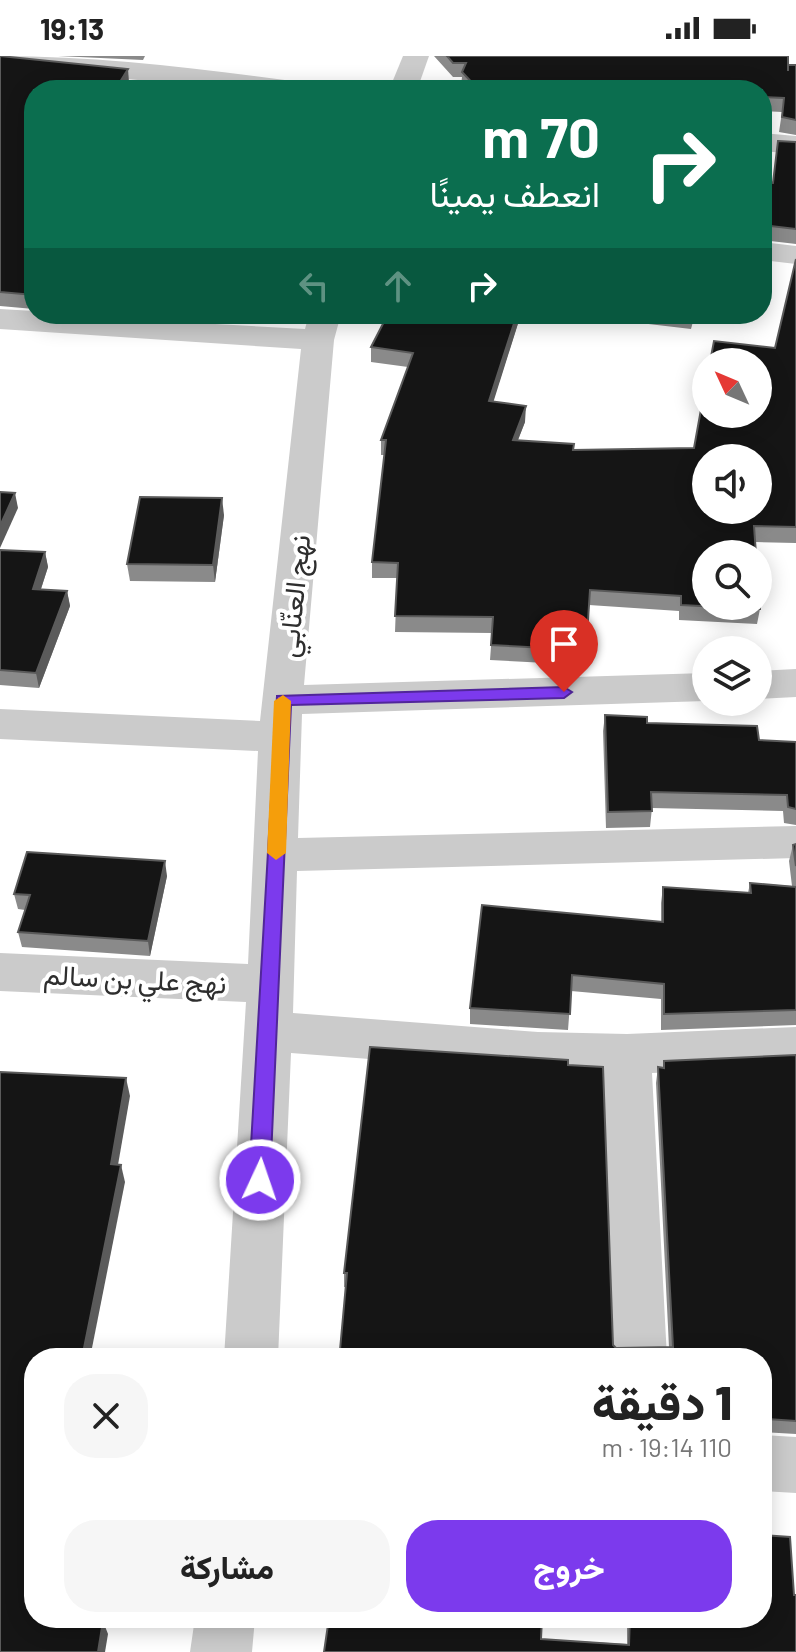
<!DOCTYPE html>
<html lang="ar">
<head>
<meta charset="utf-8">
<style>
	:root { --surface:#fff; --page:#f6f6f6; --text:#222; --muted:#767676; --accent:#7c3aed }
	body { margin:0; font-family:Barlow,Vazirmatn,sans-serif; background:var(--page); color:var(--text); direction:rtl; height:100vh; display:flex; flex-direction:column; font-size:30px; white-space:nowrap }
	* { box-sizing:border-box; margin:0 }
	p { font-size:26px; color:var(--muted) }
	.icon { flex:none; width:44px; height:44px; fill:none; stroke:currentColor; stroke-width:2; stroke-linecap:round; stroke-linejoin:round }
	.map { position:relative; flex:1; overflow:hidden; direction:ltr }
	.drawer { position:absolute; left:24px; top:1292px; width:748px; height:280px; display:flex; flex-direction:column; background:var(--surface); border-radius:32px; box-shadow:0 4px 20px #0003; direction:rtl }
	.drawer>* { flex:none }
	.guide { position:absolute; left:24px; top:24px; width:748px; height:244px; border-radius:32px; box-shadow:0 4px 20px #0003; direction:rtl; background:#0b6e4f; color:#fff; overflow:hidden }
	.needle { width:52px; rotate:314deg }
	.tools { position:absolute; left:692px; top:292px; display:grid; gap:16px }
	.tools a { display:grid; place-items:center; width:80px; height:80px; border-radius:50%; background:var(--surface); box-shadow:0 4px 20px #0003; font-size:40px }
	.pin { position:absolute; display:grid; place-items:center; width:68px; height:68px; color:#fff; margin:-82px -34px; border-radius:50% 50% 50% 0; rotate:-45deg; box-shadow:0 0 8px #0007 }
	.pin .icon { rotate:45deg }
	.me { position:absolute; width:88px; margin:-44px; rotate:3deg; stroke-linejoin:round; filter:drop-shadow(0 0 6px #0008) }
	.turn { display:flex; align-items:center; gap:28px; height:168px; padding:0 40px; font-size:36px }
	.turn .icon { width:104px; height:104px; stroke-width:2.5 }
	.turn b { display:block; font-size:56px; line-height:68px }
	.lanes { display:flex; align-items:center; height:76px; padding:0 40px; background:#0003; justify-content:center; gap:40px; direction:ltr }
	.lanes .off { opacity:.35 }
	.round { display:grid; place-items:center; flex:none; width:84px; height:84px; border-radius:32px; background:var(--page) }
	.head { display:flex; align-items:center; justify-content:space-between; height:136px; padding:0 40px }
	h1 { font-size:48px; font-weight:800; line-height:60px }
	.button { display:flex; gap:16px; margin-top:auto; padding:16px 40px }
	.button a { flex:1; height:92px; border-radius:32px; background:var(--accent); color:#fff; font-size:32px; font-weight:800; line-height:92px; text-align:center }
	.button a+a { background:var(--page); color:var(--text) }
	.status { display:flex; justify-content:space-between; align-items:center; height:56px; padding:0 40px; background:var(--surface); direction:ltr }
	.status svg { height:22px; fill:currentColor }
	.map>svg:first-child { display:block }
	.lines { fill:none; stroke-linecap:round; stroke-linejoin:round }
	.minor { fill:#cbcbcb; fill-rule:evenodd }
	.wall { fill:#8a8a8a }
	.shaded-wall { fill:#5b5b5b }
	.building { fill:#151515; stroke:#5b5b5b; stroke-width:2; fill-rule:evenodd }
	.route { fill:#7c3aed; stroke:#51269a; stroke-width:2 }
	.slow { fill:#f59e0b }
	.labels { text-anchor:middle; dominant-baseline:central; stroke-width:8; stroke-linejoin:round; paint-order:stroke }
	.street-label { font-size:28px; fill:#2e2e2e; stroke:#fff }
</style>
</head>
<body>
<div class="status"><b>19:13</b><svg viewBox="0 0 49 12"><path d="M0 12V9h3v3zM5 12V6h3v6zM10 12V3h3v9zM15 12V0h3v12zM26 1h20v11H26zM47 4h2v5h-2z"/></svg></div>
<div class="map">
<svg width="796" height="1596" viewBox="0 0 796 1596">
	<rect width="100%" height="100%" fill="#fff"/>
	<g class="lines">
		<g class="minor">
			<path d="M0,0c101,0 200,13 300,26l10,2 4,6h-78l-236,-24z"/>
			<polygon points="403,0 429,0 417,34 389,34"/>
			<polygon points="762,77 796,80 796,98 762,95"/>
			<polygon points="762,186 796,190 796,208 762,204"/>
			<polygon points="0,253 34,255 34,258 305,273 309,258 341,258 334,284 304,629 706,617 706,645 302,658 298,782 796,770 796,802 297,815 293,957 538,976 627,978 796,971 796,1011 652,1017 667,1302 613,1302 603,1017 538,1016 291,997 278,1302 224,1302 246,946 0,935 0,897 248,908 258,695 0,683 0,653 260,665 301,293 0,273"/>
			<polygon points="796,613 796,641 758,643 758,615"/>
			<polygon points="762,1379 796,1381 796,1437 762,1435"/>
			<polygon points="195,1562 255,1562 252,1596 190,1596"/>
		</g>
	</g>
	<g class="wall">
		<polygon points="0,0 129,26 34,34 34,253 0,250"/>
		<polygon points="58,0 145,0 143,4"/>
		<polygon points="434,0 788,0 788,15 796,9 796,79 779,76 782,56 762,55 762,34 465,34 461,30 462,21 453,21"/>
		<polygon points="796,86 796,188 762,184 762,126 772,127"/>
		<polygon points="796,203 796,487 755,486 760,553 757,568 679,564 679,555 589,549 585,609 490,604 492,577 395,576 397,522 372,522 372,506 385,399 381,399 381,384 408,311 371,306 371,291 388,258 521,258 493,345 525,366 518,384 573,394 694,392 775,292"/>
		<polygon points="100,258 125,258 124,260"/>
		<polygon points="607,258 695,258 691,273 606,263"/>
		<polygon points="224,459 215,526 130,525 127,508"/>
		<polygon points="0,494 45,496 48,511 41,533 67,535 70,550 39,632 0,629"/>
		<polygon points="605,659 647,667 759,684 796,686 796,769 784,767 783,755 652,752 650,771 606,772 603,675"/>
		<polygon points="796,788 796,969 661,974 661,943 571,935 568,974 470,968 470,952 661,866 661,847 663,831 748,837 750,827 792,830 789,805 793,789"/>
		<polygon points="167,820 150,900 22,891 18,876 25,854 18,853 14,838"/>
		<polygon points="796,999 796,1378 762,1376 762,1302 340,1302 340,1294 346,1231 344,1231 344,1217 568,1009 613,1289 616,1292 669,1291 656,1027 658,1011 663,1012 664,1005"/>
		<polygon points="627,1562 762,1562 796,1596 324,1596 541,1583 627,1588"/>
	</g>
	<g class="shaded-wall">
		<polygon points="128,13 129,26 124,34 115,34"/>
		<polygon points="517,258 521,258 489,360 489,345"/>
		<polygon points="526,350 525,366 512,399 513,384"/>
		<polygon points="15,437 18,452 0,492 0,470"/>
		<polygon points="222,442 224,459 215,526 213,509"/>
		<polygon points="45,496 48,511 36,548 33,533"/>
		<polygon points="67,535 70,550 39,632 36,617"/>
		<polygon points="165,805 167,820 150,900 148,885"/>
		<polygon points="126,1022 130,1040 115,1126 111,1108"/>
		<polygon points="121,1109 125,1126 90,1302 82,1302"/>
		<polygon points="767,1363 762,1376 762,1364"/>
		<polygon points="103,1565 108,1578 105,1596 98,1596"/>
	</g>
	<g class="building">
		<polygon points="0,0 128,13 115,34 34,34 34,239 0,236"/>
		<polygon points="447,0 788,0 788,15 788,9 796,9 796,64 782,61 784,42 762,41 762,34 704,34 704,32 614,28 613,34 479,34 462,16 466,7 453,7"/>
		<polygon points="778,85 796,86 796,173 762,169 762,126 773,127"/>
		<path d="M796,203v268l-42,-1 2,28h-50v52h52v-23l2,26 -79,-4v-9l-91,-6 -4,60 -95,-5 2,-28 -98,-1 3,-53 -26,-1 14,-122h-5l32,-87 -42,-6 17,-33h129l-28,87 37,5 -13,34 61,4 -1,6 121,-2 12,-66v32h52v-52h-48l4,-21 61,7zM706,402h52v52h-52z"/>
		<polygon points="0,436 15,437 0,470"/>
		<polygon points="140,441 222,442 213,509 127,508"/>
		<polygon points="0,494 45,496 33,533 67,535 36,617 0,614"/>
		<polygon points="605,659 647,661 647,667 757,670 759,684 796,686 796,753 788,751 787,739 651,736 652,755 608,756"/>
		<polygon points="796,788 796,810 793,789"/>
		<polygon points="27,796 165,805 148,885 18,876 30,839 14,838"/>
		<polygon points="750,827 796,831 796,954 664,958 664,928 572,919 570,958 470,952 482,849 663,866 663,831 751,837"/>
		<polygon points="370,991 568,1004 568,1009 603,1011 613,1289 616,1292 673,1291 658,1011 664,1012 664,1005 796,999 796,1365 767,1363 762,1364 762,1302 348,1302 340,1294 347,1217 344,1217"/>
		<polygon points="0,1016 126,1022 111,1108 121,1109 82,1302 34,1302 34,1562 73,1562 103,1565 98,1596 0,1596"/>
		<polygon points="762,1479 790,1481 794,1539 796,1539 796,1596 324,1596 329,1562 542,1562 541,1583 629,1589 630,1562 762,1562"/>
	</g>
	<polygon class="route" points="564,631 572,636 564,642 291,649 270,1124 267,1130 260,1133 252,1130 249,1124 277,640"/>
	<polygon class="slow" points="283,639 291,645 286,797 276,804 267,797 274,645"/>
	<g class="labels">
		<g class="street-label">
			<text transform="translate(293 540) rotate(-84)">نهج العنّابي</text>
			<text transform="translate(135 922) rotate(3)">نهج علي بن سالم</text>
		</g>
	</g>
</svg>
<div class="tools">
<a><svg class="needle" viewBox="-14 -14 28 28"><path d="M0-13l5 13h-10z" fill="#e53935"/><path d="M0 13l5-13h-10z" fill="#767676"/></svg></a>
<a><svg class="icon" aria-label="sound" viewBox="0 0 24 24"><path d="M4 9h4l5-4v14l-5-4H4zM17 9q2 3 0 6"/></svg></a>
<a><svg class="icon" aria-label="search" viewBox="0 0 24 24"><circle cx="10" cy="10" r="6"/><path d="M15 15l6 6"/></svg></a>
<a><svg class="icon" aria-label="layers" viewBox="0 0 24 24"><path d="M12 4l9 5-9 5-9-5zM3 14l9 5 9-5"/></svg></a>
</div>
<div class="pin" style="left:564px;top:636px;background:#d93025"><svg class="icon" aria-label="arrive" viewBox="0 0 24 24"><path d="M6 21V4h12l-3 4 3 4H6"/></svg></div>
<svg class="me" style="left:260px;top:1124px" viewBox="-20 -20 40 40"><circle r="17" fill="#7c3aed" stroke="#fff" stroke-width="3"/><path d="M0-11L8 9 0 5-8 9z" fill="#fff"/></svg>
<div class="guide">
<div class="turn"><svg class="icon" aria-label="right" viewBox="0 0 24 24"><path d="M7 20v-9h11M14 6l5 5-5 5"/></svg><div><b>70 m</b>انعطف يمينًا</div></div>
<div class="lanes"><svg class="icon off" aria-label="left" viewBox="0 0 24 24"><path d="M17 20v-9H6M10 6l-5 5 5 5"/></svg><svg class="icon off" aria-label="ahead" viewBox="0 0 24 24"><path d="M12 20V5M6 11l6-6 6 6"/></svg><svg class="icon" aria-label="right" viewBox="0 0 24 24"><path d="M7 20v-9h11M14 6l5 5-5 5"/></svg></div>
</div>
<section class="drawer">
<div class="head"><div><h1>1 دقيقة</h1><p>110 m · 19:14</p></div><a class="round"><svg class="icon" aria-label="close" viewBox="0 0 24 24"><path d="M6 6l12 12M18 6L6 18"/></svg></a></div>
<div class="button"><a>خروج</a><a>مشاركة</a></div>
</section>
</div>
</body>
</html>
